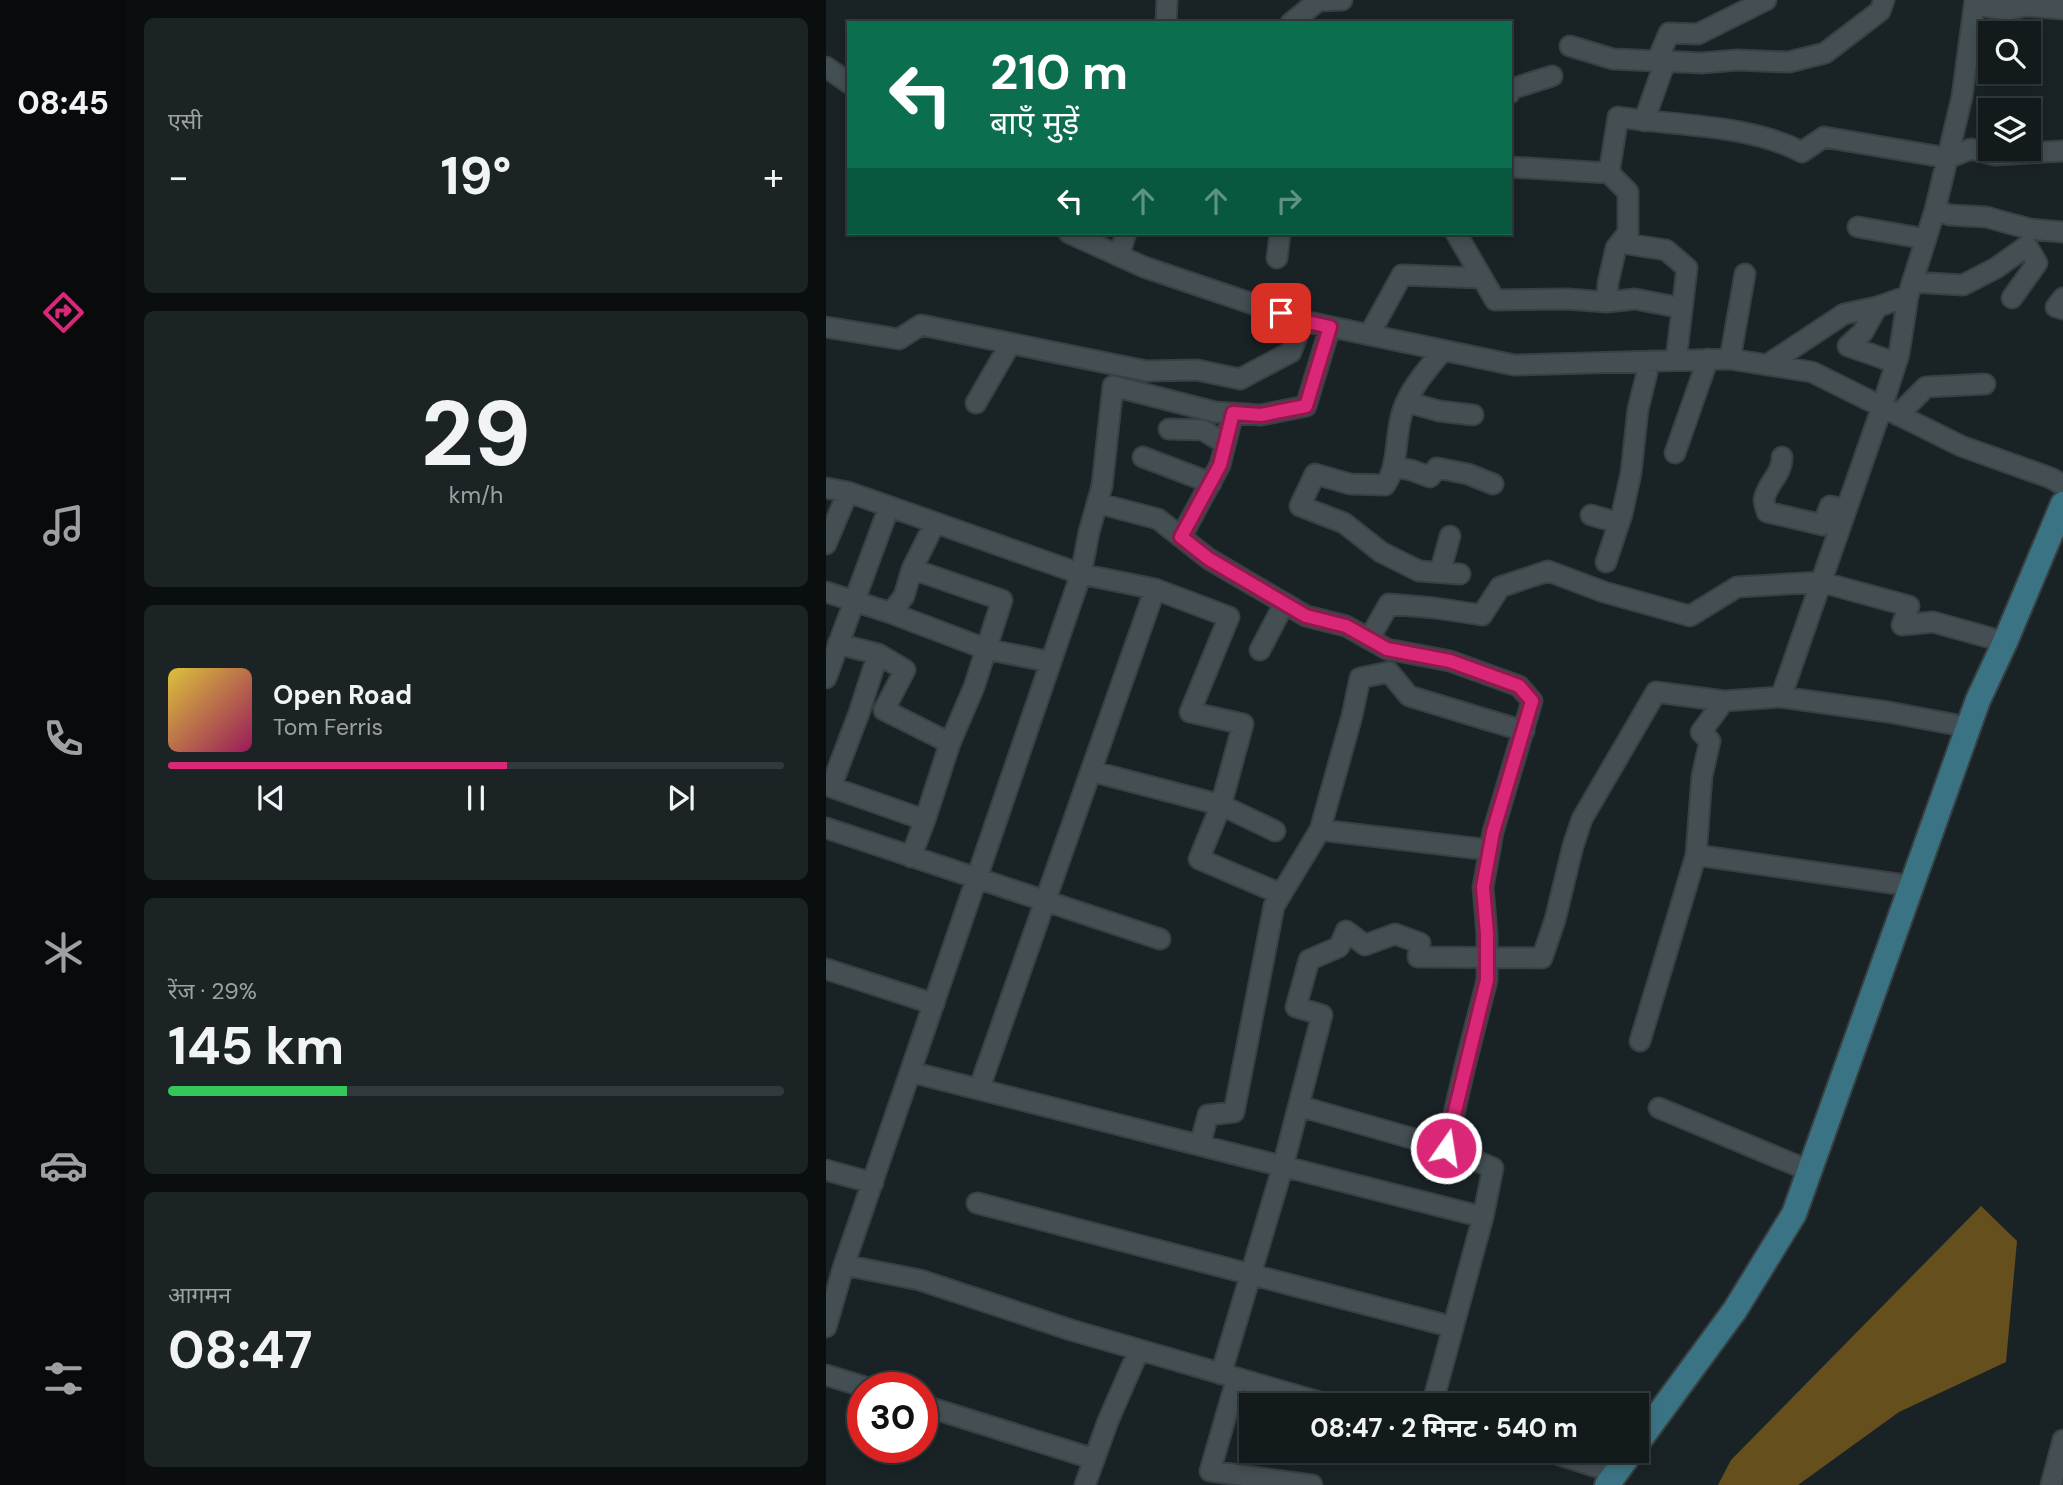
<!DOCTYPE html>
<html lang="hi">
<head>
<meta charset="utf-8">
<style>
	body { margin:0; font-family:"DM Sans","Noto Sans Devanagari",sans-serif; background:#1c2325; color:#f1f3f6; height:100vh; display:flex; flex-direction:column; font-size:26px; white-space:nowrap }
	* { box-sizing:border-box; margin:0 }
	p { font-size:23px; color:#9da1a3 }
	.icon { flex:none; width:38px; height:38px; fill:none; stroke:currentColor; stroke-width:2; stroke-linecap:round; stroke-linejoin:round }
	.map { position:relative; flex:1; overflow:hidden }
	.drawer { display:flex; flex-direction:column; gap:18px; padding:18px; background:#0a0e0f; width:700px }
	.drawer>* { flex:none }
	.guide { position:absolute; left:21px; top:21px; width:665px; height:214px; border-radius:0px; box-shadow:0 4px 10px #0003,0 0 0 2px #32383b; background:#0b6e4f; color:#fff; overflow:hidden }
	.fabs { position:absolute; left:1152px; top:21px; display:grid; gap:14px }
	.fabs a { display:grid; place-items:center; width:63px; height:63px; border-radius:0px; background:#131a1c; box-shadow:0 4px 10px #0003,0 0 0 2px #32383b; font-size:35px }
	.speed { position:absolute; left:21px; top:1372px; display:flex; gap:14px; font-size:35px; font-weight:700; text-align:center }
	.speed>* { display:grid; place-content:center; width:91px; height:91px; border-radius:50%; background:#131a1c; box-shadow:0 4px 10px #0003,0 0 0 2px #32383b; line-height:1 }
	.speed .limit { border:10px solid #d22; background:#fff; color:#111 }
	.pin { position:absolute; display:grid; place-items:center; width:60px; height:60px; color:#fff; margin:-30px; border-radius:14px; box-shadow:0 4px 10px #0006 }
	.me { position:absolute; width:77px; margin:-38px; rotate:13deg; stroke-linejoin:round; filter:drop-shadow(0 0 5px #0008) }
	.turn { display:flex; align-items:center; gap:24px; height:147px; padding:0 28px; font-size:32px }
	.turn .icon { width:91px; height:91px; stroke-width:2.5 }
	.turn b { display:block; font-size:49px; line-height:60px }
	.lanes { display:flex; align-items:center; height:66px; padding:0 28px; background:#0003; justify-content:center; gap:35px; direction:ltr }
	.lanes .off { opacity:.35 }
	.big { font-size:52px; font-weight:700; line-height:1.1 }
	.drawer .widget { flex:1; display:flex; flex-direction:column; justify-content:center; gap:10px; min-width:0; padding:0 24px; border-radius:10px; background:#1c2325 }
	.drawer .dial { align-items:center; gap:0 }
	.dial b { font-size:91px; line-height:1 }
	.song { display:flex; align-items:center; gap:21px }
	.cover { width:84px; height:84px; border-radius:10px; background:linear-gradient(135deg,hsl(50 70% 55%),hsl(330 70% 35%)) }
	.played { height:7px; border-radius:4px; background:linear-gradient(90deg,#db2777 55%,#32383b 55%) }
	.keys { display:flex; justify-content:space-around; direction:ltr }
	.heat { display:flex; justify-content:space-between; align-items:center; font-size:38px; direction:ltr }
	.charge { height:10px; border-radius:5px; background:linear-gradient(90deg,#34c759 29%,#32383b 0) }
	.trip { position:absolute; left:413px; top:1393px; width:410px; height:70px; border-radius:0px; background:#131a1c; box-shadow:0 4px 10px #0003,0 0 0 2px #32383b; font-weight:700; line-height:70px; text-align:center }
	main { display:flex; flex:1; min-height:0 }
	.dock { display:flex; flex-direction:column; width:126px; justify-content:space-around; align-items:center; background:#080a0b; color:#9da1a3 }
	.dock .icon { width:49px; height:49px }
	.dock .on { color:#db2777 }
	.dock b { font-size:32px; color:#f1f3f6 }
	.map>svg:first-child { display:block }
	.water { fill:#654f1d }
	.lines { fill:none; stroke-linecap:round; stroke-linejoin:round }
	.minor-casing { stroke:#384042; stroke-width:23 }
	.major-casing { stroke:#384042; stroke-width:28 }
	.minor { stroke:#444f53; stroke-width:19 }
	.major { stroke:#3a7484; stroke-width:24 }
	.route-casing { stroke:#8e194d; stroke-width:18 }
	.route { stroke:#db2777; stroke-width:12 }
</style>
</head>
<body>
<main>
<nav class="dock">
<b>08:45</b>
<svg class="icon on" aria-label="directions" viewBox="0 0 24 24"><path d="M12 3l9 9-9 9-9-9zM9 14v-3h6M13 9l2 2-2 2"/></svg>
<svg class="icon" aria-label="music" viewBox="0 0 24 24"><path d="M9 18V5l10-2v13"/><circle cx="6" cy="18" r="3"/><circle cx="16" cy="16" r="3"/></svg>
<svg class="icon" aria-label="phone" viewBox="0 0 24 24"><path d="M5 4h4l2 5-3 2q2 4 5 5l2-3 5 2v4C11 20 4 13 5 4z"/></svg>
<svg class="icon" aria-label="climate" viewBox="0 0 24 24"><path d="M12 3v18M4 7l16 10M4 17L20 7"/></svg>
<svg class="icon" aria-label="car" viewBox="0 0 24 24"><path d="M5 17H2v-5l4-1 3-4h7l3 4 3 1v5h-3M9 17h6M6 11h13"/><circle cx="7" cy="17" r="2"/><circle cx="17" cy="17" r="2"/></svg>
<svg class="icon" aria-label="filters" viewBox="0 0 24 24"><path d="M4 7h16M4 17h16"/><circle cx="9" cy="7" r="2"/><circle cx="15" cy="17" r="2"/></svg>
</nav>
<section class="drawer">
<div class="widget"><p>एसी</p>
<div class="heat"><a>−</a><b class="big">19°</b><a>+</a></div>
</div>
<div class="widget dial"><b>29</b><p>km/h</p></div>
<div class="widget">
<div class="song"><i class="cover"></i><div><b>Open Road</b><p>Tom Ferris</p></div></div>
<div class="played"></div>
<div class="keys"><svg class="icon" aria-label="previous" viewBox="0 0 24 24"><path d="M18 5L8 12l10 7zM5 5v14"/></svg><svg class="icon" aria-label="pause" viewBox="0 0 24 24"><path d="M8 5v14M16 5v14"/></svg><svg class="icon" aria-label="next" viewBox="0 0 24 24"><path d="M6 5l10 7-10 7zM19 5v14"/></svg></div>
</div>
<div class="widget"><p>रेंज · 29%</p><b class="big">145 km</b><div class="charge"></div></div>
<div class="widget"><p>आगमन</p><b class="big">08:47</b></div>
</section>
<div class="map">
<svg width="1237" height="1485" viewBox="0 0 1237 1485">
	<rect width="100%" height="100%" fill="#192326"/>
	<!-- water -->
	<path class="water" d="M1155,1206l36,35 -11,121 -107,50 -101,73h-80l13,-25z"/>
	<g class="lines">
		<!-- minor casing -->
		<g class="minor-casing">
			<path id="minor" d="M1149,5l33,5 17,-4 38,3
				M340,23l1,-23
				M465,23l27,-22 24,-1
				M744,46l43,13 89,4 35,-3 52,2 36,-9 55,-42 4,-11
				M831,61l12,-28 29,1 68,-34
				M0,67l23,16
				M684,93l1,-4 41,-13
				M818,121l21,-59
				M684,167l99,6 19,19v52l38,6 21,18 -11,92
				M783,173l9,-56c59,9 130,7 184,35l22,-15 124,21 23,-9 24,6 68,-4
				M1109,210l27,-113 13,-97
				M1032,227l68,12
				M243,233l75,34 159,54 211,44 216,-6 82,13 149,74 90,32 12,7
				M630,233l39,67 72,-1 40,3
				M802,233l-12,15 -8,35 -1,19 28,-3 47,9
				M293,256l7,-23
				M451,258l3,-25
				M1086,282l51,3 33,-17 31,-22 10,17 -25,35
				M1237,298l-7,9 7,2
				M0,327l73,12 22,-14 225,46 51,-1 43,9 51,-27 12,-31
				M543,335l33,-60 80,3
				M617,350c-15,19 -32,37 -40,60 -9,25 -3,53 -18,75l-35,-1 -35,-10 -15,32 44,17 37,29 38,19 41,3
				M904,359l15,-85
				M1070,363l-48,-17 15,-14 14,-25 31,-11
				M941,365l77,-51 33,-7
				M581,402l32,9 34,4
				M150,403l34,-59
				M1072,415l28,-28 59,-3
				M343,429l34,1 21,13
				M849,453l33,-94
				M317,457l68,26
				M956,457c1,17 -16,27 -18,43 0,4 2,8 3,12l56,13 7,-19 16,3
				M567,467l18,3 19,7 7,-9 31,6 25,10
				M0,488l22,4 233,82 74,15 74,28 -39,95 53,12 -22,81 -22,54 82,35
				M271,503l61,16 51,40 97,57 40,10 41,23 63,12 69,25 13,15 -39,131 -10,55 4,47v46l-22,86 -19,82 47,20 -10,49
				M765,515l28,8
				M355,537l39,-72 13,-52
				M0,544l22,-52
				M780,562l16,-48 9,-41 7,-64 12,-48
				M86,569l-8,27 -13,17 95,36 65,13
				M614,572l10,-36
				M0,592l65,21
				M543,639l20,-35 46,4 47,7 18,-28 48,-16 56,21 86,24 47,-29 84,-5 88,24 -7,19 31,-3 72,20
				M12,644l40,10 27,16 -21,40 66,33 24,-56 28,-87 -90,-31 23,-46
				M434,650l24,-46
				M52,654l-19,59 -28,74 94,33 -14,37
				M0,678l63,-171
				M955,697l101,-290 17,-53 9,-58 27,-86 15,5 36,2 44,12 33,3
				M265,771l130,34 54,26
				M99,820l25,-77
				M0,828l334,111
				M494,830l170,20
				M870,855l216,31
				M0,969l108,35
				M814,1041l56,-186 6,-79 8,-35 -9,-9 23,-31
				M85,1072l572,145 -51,188
				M153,1089l176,-500
				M473,1106l147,42
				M833,1108l151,63
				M374,1145l8,-30 26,-3 40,-206 46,-76 32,-114 8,-38 29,-6 20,24 115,35
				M0,1170l47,13
				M151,1203l476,124
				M18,1265l237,-691 8,-42 13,-46 11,-100 102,26 46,3 45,-9 24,-79
				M0,1327l18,-62 76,15 151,50 259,75
				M395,1374l62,-208 39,-151 -26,-8 13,-47 30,-13 7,-16 19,14 30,-11 25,9 -2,14 124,1 13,-38 18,-74 9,-27 74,-127 68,9 57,-4 107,15 80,15
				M0,1375l42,13
				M411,1378l-27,93 102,14
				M96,1405l172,54
				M721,1451l69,22
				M259,1485l23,-64 31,-71
				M1225,1485l12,-45"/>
		</g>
		<!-- major casing -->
		<g class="major-casing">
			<path id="major" d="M810,1445l99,-135 59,-96 184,-514 27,-58 58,-138
				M781,1485l25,-34"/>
		</g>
		<!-- minor -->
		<use href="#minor" class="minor"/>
		<!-- major -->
		<use href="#major" class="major"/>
	</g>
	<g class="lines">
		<!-- route casing -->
		<g class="route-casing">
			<path id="route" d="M455,313l22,8 27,6 -24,79 -45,9 -28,-2 -13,52 -39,72 28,22 97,57 40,10 41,23 63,12 69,25 13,15 -39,131 -10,55 4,47v46l-41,168"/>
		</g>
		<!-- route -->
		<use href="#route" class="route"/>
	</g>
</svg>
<div class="fabs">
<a><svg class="icon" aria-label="search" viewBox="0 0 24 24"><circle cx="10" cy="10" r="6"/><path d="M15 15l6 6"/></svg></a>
<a><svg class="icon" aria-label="layers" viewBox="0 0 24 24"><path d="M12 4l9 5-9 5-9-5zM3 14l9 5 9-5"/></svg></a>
</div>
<div class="speed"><div class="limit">30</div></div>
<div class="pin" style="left:455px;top:313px;background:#d93025"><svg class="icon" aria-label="arrive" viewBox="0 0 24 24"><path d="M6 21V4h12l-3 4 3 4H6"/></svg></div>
<svg class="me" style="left:620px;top:1148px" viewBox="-20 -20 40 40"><circle r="17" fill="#db2777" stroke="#fff" stroke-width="3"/><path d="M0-11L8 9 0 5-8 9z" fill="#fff"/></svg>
<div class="trip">08:47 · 2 मिनट · 540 m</div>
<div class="guide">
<div class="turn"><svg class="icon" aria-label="left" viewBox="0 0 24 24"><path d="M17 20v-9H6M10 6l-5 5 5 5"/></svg><div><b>210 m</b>बाएँ मुड़ें</div></div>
<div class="lanes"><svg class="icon" aria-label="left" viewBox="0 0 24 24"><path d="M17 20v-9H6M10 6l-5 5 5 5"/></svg><svg class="icon off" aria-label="ahead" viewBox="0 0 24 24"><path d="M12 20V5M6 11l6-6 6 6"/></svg><svg class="icon off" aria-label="ahead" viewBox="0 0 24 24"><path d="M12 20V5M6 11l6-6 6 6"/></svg><svg class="icon off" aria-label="right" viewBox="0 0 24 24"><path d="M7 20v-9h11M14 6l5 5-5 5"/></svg></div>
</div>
</div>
</main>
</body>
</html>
